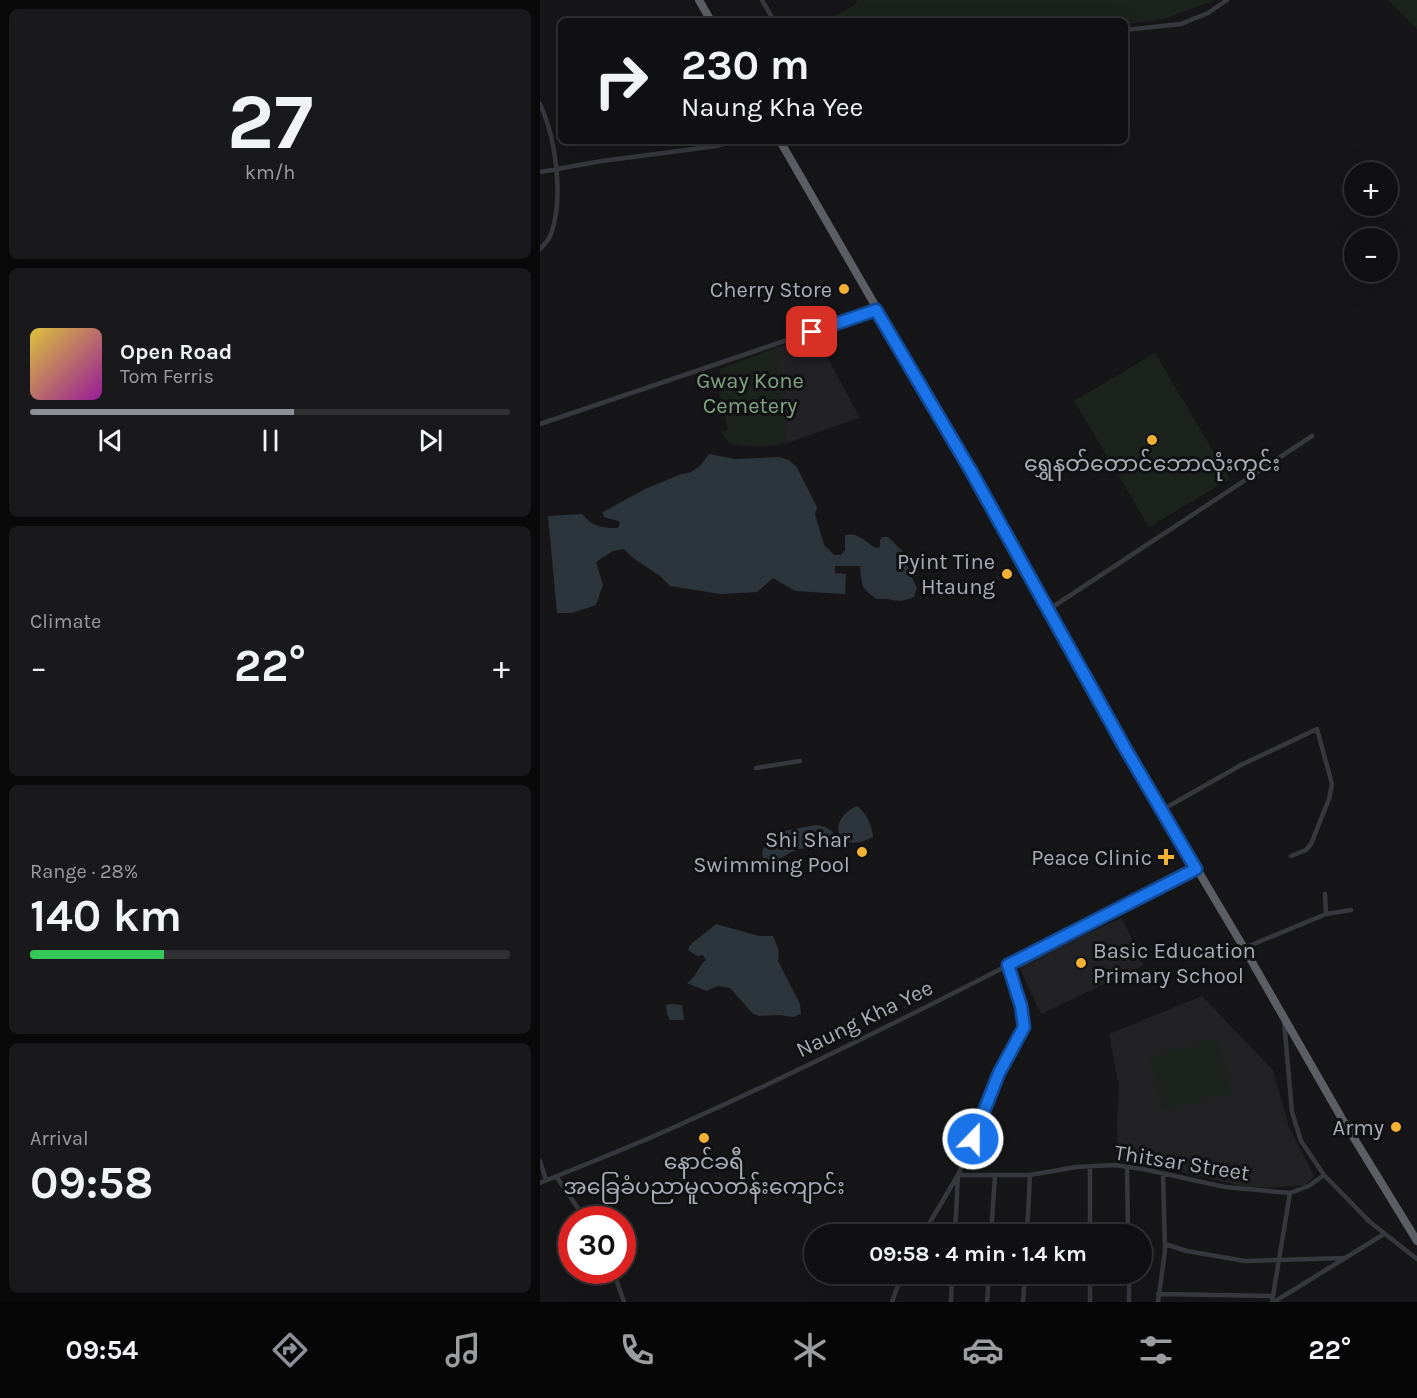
<!DOCTYPE html>
<html lang="en">
<head>
<meta charset="utf-8">
<style>
	body { margin:0; font-family:Karla,"Noto Sans Myanmar",sans-serif; background:#19191b; color:#f1f3f6; height:100vh; display:flex; flex-direction:column; font-size:22px; white-space:nowrap }
	* { box-sizing:border-box; margin:0 }
	p { font-size:20px; color:#9c9d9f }
	.icon { flex:none; width:33px; height:33px; fill:none; stroke:currentColor; stroke-width:2; stroke-linecap:round; stroke-linejoin:round }
	.map { position:relative; flex:1; overflow:hidden }
	.drawer { display:flex; flex-direction:column; gap:9px; padding:9px; background:#09090a; width:540px }
	.drawer>* { flex:none }
	.top-card { position:absolute; left:18px; top:18px; width:570px; height:126px; border-radius:9px; box-shadow:0 6px 24px #0002,0 0 0 2px #303032; background:#101012; color:#f1f3f6; overflow:hidden }
	.fabs { position:absolute; left:804px; top:162px; display:grid; gap:12px }
	.fabs a { display:grid; place-items:center; width:54px; height:54px; border-radius:50%; background:#101012; box-shadow:0 6px 24px #0002,0 0 0 2px #303032; font-size:30px }
	.speed { position:absolute; left:18px; top:1206px; display:flex; gap:12px; font-size:30px; font-weight:700; text-align:center }
	.speed>* { display:grid; place-content:center; width:78px; height:78px; border-radius:50%; background:#101012; box-shadow:0 6px 24px #0002,0 0 0 2px #303032; line-height:1 }
	.speed .limit { border:9px solid #d22; background:#fff; color:#111 }
	.pin { position:absolute; display:grid; place-items:center; width:51px; height:51px; color:#fff; margin:-26px; border-radius:12px; box-shadow:0 3px 9px #0006 }
	.me { position:absolute; width:66px; margin:-33px; rotate:22deg; stroke-linejoin:round; filter:drop-shadow(0 0 4px #0008) }
	.turn { display:flex; align-items:center; gap:21px; height:126px; padding:0 24px; font-size:27px }
	.turn .icon { width:78px; height:78px; stroke-width:2.5 }
	.turn b { display:block; font-size:42px; line-height:51px }
	.big { font-size:45px; font-weight:700; line-height:1.1 }
	.drawer .card { flex:1; display:flex; flex-direction:column; justify-content:center; gap:9px; min-width:0; padding:0 21px; border-radius:9px; background:#19191b }
	.drawer .dial { align-items:center; gap:0 }
	.dial b { font-size:78px; line-height:1 }
	.song { display:flex; align-items:center; gap:18px }
	.cover { width:72px; height:72px; border-radius:9px; background:linear-gradient(135deg,hsl(50 70% 55%),hsl(300 70% 35%)) }
	.played { height:6px; border-radius:3px; background:linear-gradient(90deg,#8c9099 55%,#303032 55%) }
	.keys { display:flex; justify-content:space-around; direction:ltr }
	.heat { display:flex; justify-content:space-between; align-items:center; font-size:33px; direction:ltr }
	.charge { height:9px; border-radius:4px; background:linear-gradient(90deg,#34c759 28%,#303032 0) }
	.trip { position:absolute; left:264px; top:1224px; width:348px; height:60px; border-radius:30px; background:#101012; box-shadow:0 6px 24px #0002,0 0 0 2px #303032; font-weight:700; line-height:60px; text-align:center }
	.tabs { display:flex; height:96px; justify-content:space-around; align-items:center; background:#060607; color:#9c9d9f }
	.tabs .icon { width:42px; height:42px }
	.tabs .active { color:#8c9099 }
	.tabs b { font-size:27px; color:#f1f3f6 }
	main { display:flex; flex:1; min-height:0 }
	.map>svg:first-child { display:block }
	.built { fill:#222225 }
	.green { fill:#1c231d }
	.water { fill:#2c353c }
	.lines { fill:none; stroke-linecap:round; stroke-linejoin:round }
	.minor { stroke:#37383d; stroke-width:4.5 }
	.trunk { stroke:#5b5e65; stroke-width:8 }
	.route-casing { stroke:#114b97; stroke-width:15 }
	.route { stroke:#1a73e8; stroke-width:10 }
	.poi-dot { fill:#f2b134; stroke:#111113; stroke-width:2 }
	.labels { text-anchor:middle; stroke-width:6; stroke-linejoin:round; paint-order:stroke }
	.poi-label { font-size:22px; fill:#a8adb8; stroke:#111113; text-anchor:end }
	.park-label { font-size:22px; fill:#7fa381; stroke:#111113 }
	.street-label { font-size:22px; fill:#a8adb8; stroke:#111113 }
</style>
</head>
<body>
<main>
<section class="drawer">
<div class="card dial"><b>27</b><p>km/h</p></div>
<div class="card">
<div class="song"><i class="cover"></i><div><b>Open Road</b><p>Tom Ferris</p></div></div>
<div class="played"></div>
<div class="keys"><svg class="icon" aria-label="previous" viewBox="0 0 24 24"><path d="M18 5L8 12l10 7zM5 5v14"/></svg><svg class="icon" aria-label="pause" viewBox="0 0 24 24"><path d="M8 5v14M16 5v14"/></svg><svg class="icon" aria-label="next" viewBox="0 0 24 24"><path d="M6 5l10 7-10 7zM19 5v14"/></svg></div>
</div>
<div class="card"><p>Climate</p>
<div class="heat"><a>−</a><b class="big">22°</b><a>+</a></div>
</div>
<div class="card"><p>Range · 28%</p><b class="big">140 km</b><div class="charge"></div></div>
<div class="card"><p>Arrival</p><b class="big">09:58</b></div>
</section>
<div class="map">
<svg width="877" height="1302" viewBox="0 0 877 1302">
	<rect width="100%" height="100%" fill="#161618"/>
	<!-- built -->
	<path class="built" d="M276,336l44,82 -73,25 -12,-95z
		M582,918l22,47 -103,49 -23,-50z
		M662,996l71,74 16,57 25,49 -8,9 -41,3 -23,-2 -124,-28 -1,-35 2,-36 -10,-53z"/>
	<!-- green -->
	<path class="green" d="M317,0h358l-54,20 -36,4v-3h-300l31,-17z
		M848,0h29v29z
		M235,348l12,95c-19,5 -37,4 -57,1l-9,-11 7,-4 -11,-46 4,-2 -1,-12z
		M615,353l75,126 -81,48 -75,-126z
		M677,1038l15,55 -68,18 -15,-55z"/>
	<!-- water -->
	<path class="water" d="M169,454l26,5 44,-2 9,3 8,6 18,35 3,7 -2,6 9,31 10,10h7l4,-5v-15c14,-3 19,6 31,13l4,-1v-7l2,-3h6l16,16 6,21 7,14 -3,9c-17,8 -22,0 -37,2 -17,-11 -15,-14 -17,-33h-25v7l11,1 -1,20 -50,-3 -22,-13 -16,14 -37,2 -50,-8 -10,-10 -27,-18 -9,-9 -11,2 -17,11 7,23 -7,20 -24,8h-15l-9,-97 34,-2c11,13 20,14 36,14l2,-5 -2,-2 -14,-4 -1,-5 42,-23 34,-14 12,-3 9,-6z
		M317,806c9,7 15,18 16,31 -38,20 -47,-18 -16,-31z
		M276,825l9,2 8,5v13c-11,8 -22,1 -34,4 -11,3 -21,12 -31,18 -1,-3 -4,-6 -5,-10 -4,-11 11,-19 20,-21l1,-5z
		M176,924l43,12h14l6,15 -1,10 22,43 1,10 -8,3 -13,-2 -21,1 -6,-2 -23,-26 -12,-2 -12,5 -19,-8c11,-8 11,-17 19,-23l-3,-5 -6,1 -9,-6 2,-5z
		M130,1004l12,1 2,15h-14l-3,-6 -1,-9z"/>
	<g class="lines">
		<!-- minor -->
		<path class="minor" d="M222,0l12,21
			M585,30l56,-6 27,-11 19,-13
			M0,104c16,34 24,94 11,130 -2,6 -7,11 -11,15
			M0,172l62,-11 115,-15 15,-5
			M0,424l336,-114
			M508,610l264,-174
			M216,768l44,-7
			M622,810l79,-45 76,-36 15,55 -3,15 -18,45 -5,6 -15,6
			M785,894l1,20
			M704,948l82,-34 25,-4
			M744,1021l8,91 9,29 23,34 46,47 47,37
			M0,1161l6,19
			M587,1167l1,67
			M16,1176l30,44
			M0,1183c46,-19 93,-37 139,-58 175,-78 346,-169 517,-256
			M383,1234l35,-59 41,-102 25,-46 -3,-21 -13,-41
			M415,1234l3,-59h72l46,-8 38,-2 29,4 82,18 65,6 19,-7 15,-11
			M451,1234l4,-58
			M487,1234l3,-59
			M550,1234v-68
			M625,1244l22,7 58,10 99,-3
			M73,1270l11,32
			M589,1274v28
			M618,1294l114,2
			M352,1302l10,-28
			M411,1302l1,-28
			M447,1302l2,-28
			M483,1302l2,-28
			M550,1302v-28
			M618,1302l7,-51 -2,-77
			M732,1302l18,-109
			M734,1302l110,-68"/>
		<!-- trunk -->
		<path class="trunk" d="M159,0l12,21
			M240,141l191,330 154,277 119,200 97,169 76,124"/>
	</g>
	<g class="lines">
		<!-- route casing -->
		<g class="route-casing">
			<path id="route" d="M272,332l64,-22 95,161 154,277 71,121 -188,96 13,41 3,21 -25,46 -26,66"/>
		</g>
		<!-- route -->
		<use href="#route" class="route"/>
	</g>
	<!-- markers -->
	<g class="poi-dot">
		<circle cx="304" cy="289" r="6"/>
		<circle cx="612" cy="440" r="6"/>
		<circle cx="467" cy="574" r="6"/>
		<circle cx="322" cy="852" r="6"/>
		<path d="M623 848h6v6h6v6h-6v6h-6v-6h-6v-6h6z"/>
		<circle cx="541" cy="963" r="6"/>
		<circle cx="856" cy="1127" r="6"/>
		<circle cx="164" cy="1138" r="6"/>
	</g>
	<g class="labels">
		<!-- poi labels -->
		<g class="poi-label">
			<text x="292" y="297">Cherry Store</text>
			<text x="612" y="471" text-anchor="middle">ရွှေနတ်တောင်ဘောလုံးကွင်း</text>
			<text x="455" y="569">Pyint Tine<tspan x="455" dy="25">Htaung</tspan></text>
			<text x="310" y="847">Shi Shar<tspan x="310" dy="25">Swimming Pool</tspan></text>
			<text x="612" y="865">Peace Clinic</text>
			<text x="553" y="958" text-anchor="start">Basic Education<tspan x="553" dy="25">Primary School</tspan></text>
			<text x="844" y="1135">Army</text>
			<text x="164" y="1169" text-anchor="middle">နောင်ခရီ<tspan x="164" dy="25">အခြေခံပညာမူလတန်းကျောင်း</tspan></text>
		</g>
		<!-- park labels -->
		<g class="park-label">
			<text x="210" y="388">Gway Kone<tspan x="210" dy="25">Cemetery</tspan></text>
		</g>
		<!-- street labels -->
		<g class="street-label">
			<text transform="translate(324 1018) rotate(-26)" y="8">Naung Kha Yee</text>
			<text transform="translate(642 1162) rotate(9)" y="8">Thitsar Street</text>
		</g>
	</g>
</svg>
<div class="fabs">
<a>+</a>
<a>−</a>
</div>
<div class="speed"><div class="limit">30</div></div>
<div class="pin" style="left:272px;top:332px;background:#d93025"><svg class="icon" aria-label="arrive" viewBox="0 0 24 24"><path d="M6 21V4h12l-3 4 3 4H6"/></svg></div>
<svg class="me" style="left:433px;top:1139px" viewBox="-20 -20 40 40"><circle r="17" fill="#1a73e8" stroke="#fff" stroke-width="3"/><path d="M0-11L8 9 0 5-8 9z" fill="#fff"/></svg>
<div class="trip">09:58 · 4 min · 1.4 km</div>
<div class="top-card">
<div class="turn"><svg class="icon" aria-label="right" viewBox="0 0 24 24"><path d="M7 20v-9h11M14 6l5 5-5 5"/></svg><div><b>230 m</b>Naung Kha Yee</div></div>
</div>
</div>
</main>
<nav class="tabs">
<b>09:54</b>
<svg class="icon active" aria-label="directions" viewBox="0 0 24 24"><path d="M12 3l9 9-9 9-9-9zM9 14v-3h6M13 9l2 2-2 2"/></svg>
<svg class="icon" aria-label="music" viewBox="0 0 24 24"><path d="M9 18V5l10-2v13"/><circle cx="6" cy="18" r="3"/><circle cx="16" cy="16" r="3"/></svg>
<svg class="icon" aria-label="phone" viewBox="0 0 24 24"><path d="M5 4h4l2 5-3 2q2 4 5 5l2-3 5 2v4C11 20 4 13 5 4z"/></svg>
<svg class="icon" aria-label="climate" viewBox="0 0 24 24"><path d="M12 3v18M4 7l16 10M4 17L20 7"/></svg>
<svg class="icon" aria-label="car" viewBox="0 0 24 24"><path d="M5 17H2v-5l4-1 3-4h7l3 4 3 1v5h-3M9 17h6M6 11h13"/><circle cx="7" cy="17" r="2"/><circle cx="17" cy="17" r="2"/></svg>
<svg class="icon" aria-label="filters" viewBox="0 0 24 24"><path d="M4 7h16M4 17h16"/><circle cx="9" cy="7" r="2"/><circle cx="15" cy="17" r="2"/></svg>
<b>22°</b>
</nav>
</body>
</html>
